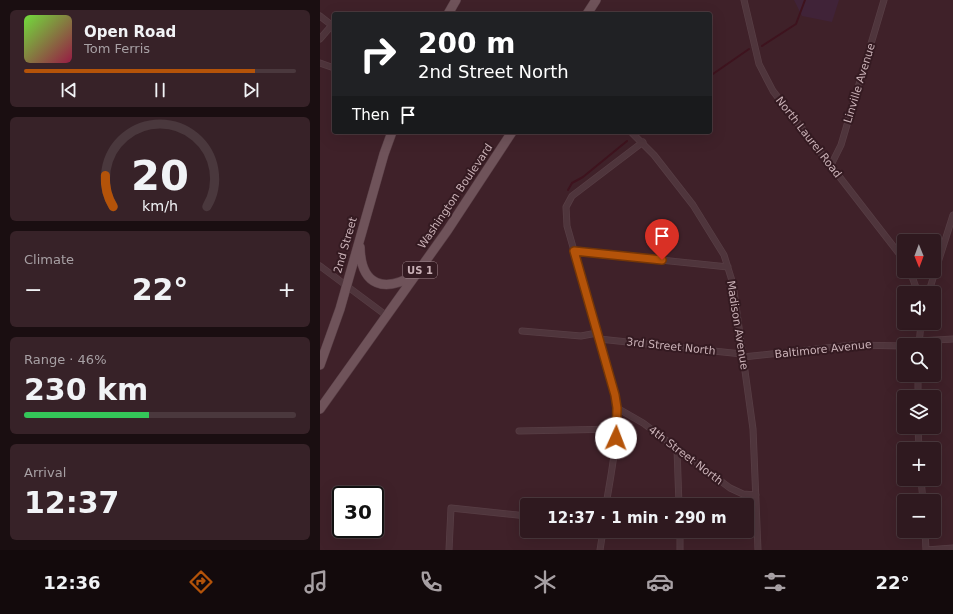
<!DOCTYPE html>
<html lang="en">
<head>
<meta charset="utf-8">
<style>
	body { margin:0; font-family:"DejaVu Sans",sans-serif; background:#372228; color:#f1f3f6; height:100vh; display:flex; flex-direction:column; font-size:15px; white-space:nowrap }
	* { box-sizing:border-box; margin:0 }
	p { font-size:13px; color:#a7a0a4 }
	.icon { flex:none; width:22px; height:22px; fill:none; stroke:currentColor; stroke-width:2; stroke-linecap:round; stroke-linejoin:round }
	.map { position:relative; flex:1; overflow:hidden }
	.details { display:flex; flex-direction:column; gap:10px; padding:10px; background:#1a0e11; width:320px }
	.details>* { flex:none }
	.banner { position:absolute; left:12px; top:12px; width:380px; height:122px; border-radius:4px; box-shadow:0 4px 16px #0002,0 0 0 1px #4a383d; background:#202124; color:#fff; overflow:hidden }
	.needle { width:26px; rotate:179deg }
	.fabs { position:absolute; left:577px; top:234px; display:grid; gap:8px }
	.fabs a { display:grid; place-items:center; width:44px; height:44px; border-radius:4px; background:#2f191f; box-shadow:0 4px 16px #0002,0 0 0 1px #4a383d; font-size:20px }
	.speed { position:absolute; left:12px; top:486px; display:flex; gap:8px; font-size:20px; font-weight:700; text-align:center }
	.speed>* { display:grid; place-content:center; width:52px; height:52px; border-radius:50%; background:#2f191f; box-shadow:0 4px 16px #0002,0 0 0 1px #4a383d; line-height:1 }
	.speed .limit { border:2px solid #111; border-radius:6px; background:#fff; color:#111 }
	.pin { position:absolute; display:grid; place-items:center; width:34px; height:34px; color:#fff; margin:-41px -17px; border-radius:50% 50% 50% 0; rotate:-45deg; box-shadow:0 0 4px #0007 }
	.pin .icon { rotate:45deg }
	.me { position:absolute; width:44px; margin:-22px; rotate:2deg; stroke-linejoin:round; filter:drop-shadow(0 0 3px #0008) }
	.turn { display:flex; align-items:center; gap:14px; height:84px; padding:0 20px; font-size:18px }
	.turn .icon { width:52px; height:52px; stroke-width:2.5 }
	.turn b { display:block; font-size:28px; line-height:34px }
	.then { display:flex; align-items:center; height:38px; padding:0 20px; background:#0003; gap:8px; font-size:15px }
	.big { font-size:30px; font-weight:600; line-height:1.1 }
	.details .card { flex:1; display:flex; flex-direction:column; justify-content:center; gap:6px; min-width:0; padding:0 14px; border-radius:6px; background:#372228 }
	.details .dial { align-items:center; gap:0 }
	.dial svg { height:104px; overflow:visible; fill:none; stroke:#4a383d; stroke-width:7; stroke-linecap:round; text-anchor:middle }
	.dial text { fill:#f1f3f6; stroke:none }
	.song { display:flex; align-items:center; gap:12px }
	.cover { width:48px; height:48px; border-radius:6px; background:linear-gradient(135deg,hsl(100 70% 55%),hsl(340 70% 35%)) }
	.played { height:4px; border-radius:2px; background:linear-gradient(90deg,#b45309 85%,#4a383d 85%) }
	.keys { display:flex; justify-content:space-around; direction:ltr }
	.heat { display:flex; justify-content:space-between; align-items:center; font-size:22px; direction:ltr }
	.charge { height:6px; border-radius:3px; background:linear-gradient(90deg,#34c759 46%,#4a383d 0) }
	.trip { position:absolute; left:200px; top:498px; width:234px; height:40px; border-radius:4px; background:#2f191f; box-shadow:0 4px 16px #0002,0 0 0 1px #4a383d; font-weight:600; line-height:40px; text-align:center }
	.dock { display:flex; height:64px; justify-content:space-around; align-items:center; background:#130a0c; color:#a7a0a4 }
	.dock .icon { width:28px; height:28px }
	.dock .active { color:#b45309 }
	.dock b { font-size:18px; color:#f1f3f6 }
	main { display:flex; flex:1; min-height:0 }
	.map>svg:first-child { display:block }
	.green { fill:#402338 }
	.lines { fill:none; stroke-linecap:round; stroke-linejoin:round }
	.stream { stroke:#3e131e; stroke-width:2 }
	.street-casing { stroke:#583e45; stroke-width:7 }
	.primary-casing { stroke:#583e45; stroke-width:10 }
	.street { stroke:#4f353c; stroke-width:5.5 }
	.primary { stroke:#6f535a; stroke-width:9 }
	.route-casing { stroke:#753606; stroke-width:10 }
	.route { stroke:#b45309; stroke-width:7 }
	.labels { text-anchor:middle; stroke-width:4; stroke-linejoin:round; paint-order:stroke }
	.shield { fill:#341a21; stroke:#9d848a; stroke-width:1 }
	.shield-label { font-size:10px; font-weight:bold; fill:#cab1b7 }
	.street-label { font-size:11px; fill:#cab1b7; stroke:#341a21 }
</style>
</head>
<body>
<main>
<section class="details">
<div class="card">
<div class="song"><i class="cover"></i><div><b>Open Road</b><p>Tom Ferris</p></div></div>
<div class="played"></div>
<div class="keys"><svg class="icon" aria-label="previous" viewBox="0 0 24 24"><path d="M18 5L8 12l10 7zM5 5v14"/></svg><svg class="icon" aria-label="pause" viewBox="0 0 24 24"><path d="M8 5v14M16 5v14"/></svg><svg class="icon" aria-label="next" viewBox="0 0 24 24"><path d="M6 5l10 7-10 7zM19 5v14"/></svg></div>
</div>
<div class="card dial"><svg viewBox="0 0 100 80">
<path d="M14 69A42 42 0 1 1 86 69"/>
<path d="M14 69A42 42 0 0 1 8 45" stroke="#b45309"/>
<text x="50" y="56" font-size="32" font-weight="700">20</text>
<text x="50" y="72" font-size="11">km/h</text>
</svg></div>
<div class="card"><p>Climate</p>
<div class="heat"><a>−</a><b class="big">22°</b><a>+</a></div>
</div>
<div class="card"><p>Range · 46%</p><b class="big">230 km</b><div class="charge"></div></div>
<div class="card"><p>Arrival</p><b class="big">12:37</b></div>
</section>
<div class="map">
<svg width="633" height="550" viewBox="0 0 633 550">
	<rect width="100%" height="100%" fill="#3f2129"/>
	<!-- green -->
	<path class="green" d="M474,0h45l-7,22 -30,-6z"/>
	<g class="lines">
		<!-- stream -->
		<path class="stream" d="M442,46l34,-22 9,-24
			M390,76l39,-27
			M248,190l4,-7 11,-6 44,-36"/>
		<!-- street casing -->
		<g class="street-casing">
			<path id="street" d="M424,0l15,64 14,27 131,169
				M0,16l14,11
				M0,39l12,-14
				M0,63l14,5
				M311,132l23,23 39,50 31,50 9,29 20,145 5,121
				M511,165l10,-20 43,-145
				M254,251l154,16
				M0,266l67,50
				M590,271l8,22
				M598,292l12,-4 23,-73
				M202,331l59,5 16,-3
				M279,339l143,15
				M599,341l34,-2
				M599,345l2,-22
				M423,357l110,-12 51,1
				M598,397v-22
				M297,408l26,15 87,65 13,6 13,1
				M598,427l1,22
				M199,431l98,-2
				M357,449l2,56
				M601,479l2,22
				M286,505c6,-37 14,-73 9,-110l-48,-169 -1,-19 6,-11 71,-54
				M360,531v19
				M605,531l1,19
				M129,550l2,-42 76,8
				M280,550l3,-19
				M606,550l27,-2"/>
		</g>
		<!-- primary casing -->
		<g class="primary-casing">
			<path id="primary" d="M128,14l8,-14
				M267,14l9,-14
				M40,247c1,40 25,46 56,27
				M0,365l20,-56 44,-155 8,-22
				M0,409l127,-178 65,-99"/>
		</g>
		<!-- street -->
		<use href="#street" class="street"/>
		<!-- primary -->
		<use href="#primary" class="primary"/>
	</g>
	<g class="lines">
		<!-- route casing -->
		<g class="route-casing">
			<path id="route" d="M296,438l1,-30 -2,-13 -41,-144 88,9"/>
		</g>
		<!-- route -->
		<use href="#route" class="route"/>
	</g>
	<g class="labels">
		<!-- shield labels -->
		<rect class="shield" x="83" y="262" width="34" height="16" rx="3"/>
		<g class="shield-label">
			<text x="100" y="274">US 1</text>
		</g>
		<!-- street labels -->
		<g class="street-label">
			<text transform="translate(539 83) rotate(-73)" y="4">Linville Avenue</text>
			<text transform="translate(489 137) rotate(52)" y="4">North Laurel Road</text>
			<text transform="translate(135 196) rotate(-56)" y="4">Washington Boulevard</text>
			<text transform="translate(25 245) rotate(-74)" y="4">2nd Street</text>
			<text transform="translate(418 325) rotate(81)" y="4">Madison Avenue</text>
			<text transform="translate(351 346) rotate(6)" y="4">3rd Street North</text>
			<text transform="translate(503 349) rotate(-6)" y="4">Baltimore Avenue</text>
			<text transform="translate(366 455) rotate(37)" y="4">4th Street North</text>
		</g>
	</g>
</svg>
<div class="fabs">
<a><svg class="needle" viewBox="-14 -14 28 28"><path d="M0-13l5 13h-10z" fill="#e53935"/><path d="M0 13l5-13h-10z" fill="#a7a0a4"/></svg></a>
<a><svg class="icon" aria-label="sound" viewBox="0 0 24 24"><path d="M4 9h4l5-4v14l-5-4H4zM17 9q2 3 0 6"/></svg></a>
<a><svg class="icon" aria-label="search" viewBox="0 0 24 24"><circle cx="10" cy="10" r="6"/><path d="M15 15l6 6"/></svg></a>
<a><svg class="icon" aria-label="layers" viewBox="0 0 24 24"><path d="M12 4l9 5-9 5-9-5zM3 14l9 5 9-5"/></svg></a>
<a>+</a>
<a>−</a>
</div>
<div class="speed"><div class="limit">30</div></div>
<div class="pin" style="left:342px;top:260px;background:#d93025"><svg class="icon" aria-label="arrive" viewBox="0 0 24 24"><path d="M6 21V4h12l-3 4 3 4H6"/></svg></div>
<svg class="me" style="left:296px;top:438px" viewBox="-20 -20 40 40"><circle r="19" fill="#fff"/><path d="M0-13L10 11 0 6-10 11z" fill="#b45309"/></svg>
<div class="trip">12:37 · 1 min · 290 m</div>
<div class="banner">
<div class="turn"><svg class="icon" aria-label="right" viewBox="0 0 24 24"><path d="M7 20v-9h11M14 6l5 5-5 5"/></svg><div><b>200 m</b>2nd Street North</div></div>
<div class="then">Then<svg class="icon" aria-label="arrive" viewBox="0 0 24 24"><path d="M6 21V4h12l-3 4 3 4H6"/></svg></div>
</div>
</div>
</main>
<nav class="dock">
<b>12:36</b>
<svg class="icon active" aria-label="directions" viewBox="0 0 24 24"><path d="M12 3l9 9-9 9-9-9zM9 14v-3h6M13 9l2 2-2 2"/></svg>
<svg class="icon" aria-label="music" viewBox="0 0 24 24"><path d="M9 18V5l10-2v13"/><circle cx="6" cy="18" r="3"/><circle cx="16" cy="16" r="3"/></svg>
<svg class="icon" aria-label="phone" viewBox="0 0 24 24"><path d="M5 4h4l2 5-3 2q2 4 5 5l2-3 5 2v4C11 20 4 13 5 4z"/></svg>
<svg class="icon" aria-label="climate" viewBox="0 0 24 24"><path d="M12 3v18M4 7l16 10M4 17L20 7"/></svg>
<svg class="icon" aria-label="car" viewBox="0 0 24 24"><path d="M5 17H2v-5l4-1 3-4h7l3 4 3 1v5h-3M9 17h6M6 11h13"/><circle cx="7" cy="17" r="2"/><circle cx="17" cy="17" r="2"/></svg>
<svg class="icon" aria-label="filters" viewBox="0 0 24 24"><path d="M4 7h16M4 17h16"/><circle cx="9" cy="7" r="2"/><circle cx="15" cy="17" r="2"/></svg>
<b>22°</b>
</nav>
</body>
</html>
